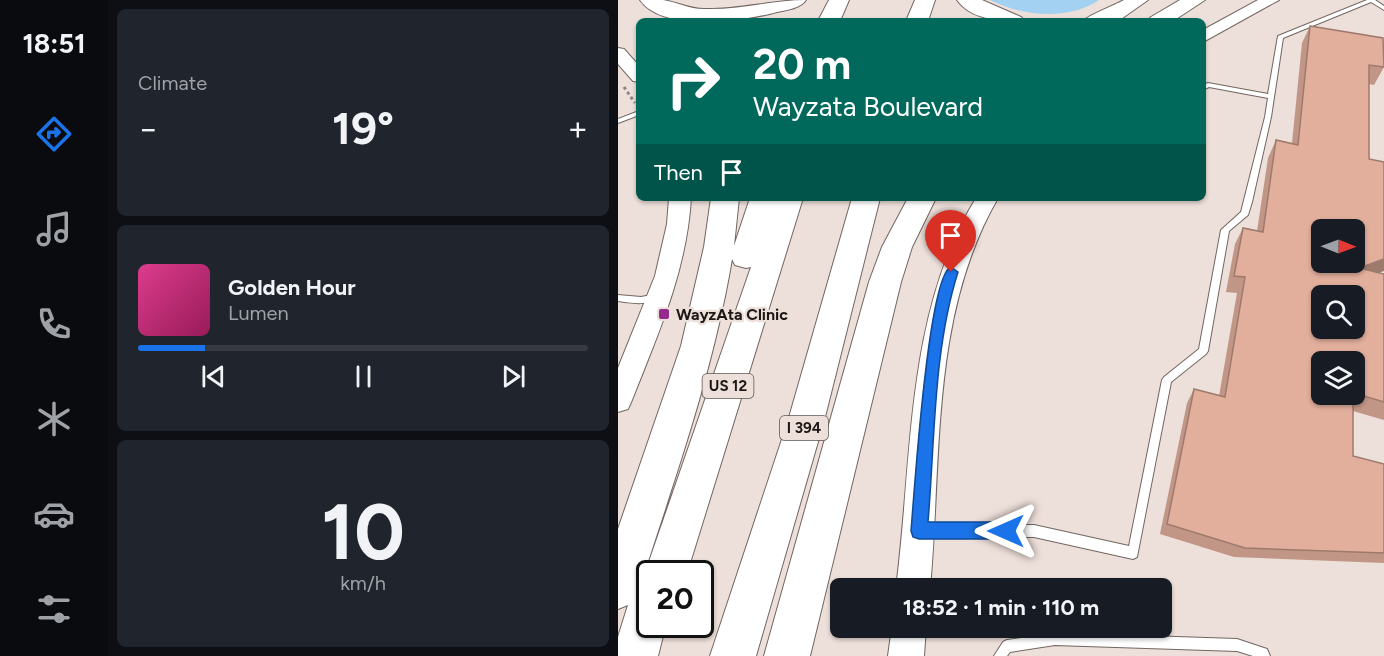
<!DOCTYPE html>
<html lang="en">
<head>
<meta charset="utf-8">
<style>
	body { margin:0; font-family:Figtree,sans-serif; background:#20242c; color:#f1f3f6; height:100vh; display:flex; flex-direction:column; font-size:22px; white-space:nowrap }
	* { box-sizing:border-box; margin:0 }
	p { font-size:20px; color:#9ea1a6 }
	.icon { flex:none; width:33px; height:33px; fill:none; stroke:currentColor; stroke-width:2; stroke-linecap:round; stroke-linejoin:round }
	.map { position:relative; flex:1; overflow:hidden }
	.drawer { display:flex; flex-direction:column; gap:9px; padding:9px; background:#0d0f14; width:510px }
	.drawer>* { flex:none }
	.hud { position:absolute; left:18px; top:18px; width:570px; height:183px; border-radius:9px; box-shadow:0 2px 4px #0004; background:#00695c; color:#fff; overflow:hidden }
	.needle { width:39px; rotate:91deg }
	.controls { position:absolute; left:693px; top:219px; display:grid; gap:12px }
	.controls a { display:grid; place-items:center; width:54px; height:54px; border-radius:9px; background:#171b24; box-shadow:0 2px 4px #0004; font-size:30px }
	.speed { position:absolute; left:18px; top:560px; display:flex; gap:12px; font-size:30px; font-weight:700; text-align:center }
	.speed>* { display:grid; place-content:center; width:78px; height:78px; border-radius:50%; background:#171b24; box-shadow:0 2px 4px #0004; line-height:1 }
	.speed .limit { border:3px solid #111; border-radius:9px; background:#fff; color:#111 }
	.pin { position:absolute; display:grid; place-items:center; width:51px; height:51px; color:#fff; margin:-62px -26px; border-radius:50% 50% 50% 0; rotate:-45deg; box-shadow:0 0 6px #0007 }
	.pin .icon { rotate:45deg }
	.me { position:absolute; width:66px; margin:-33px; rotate:270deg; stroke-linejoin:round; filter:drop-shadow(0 0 4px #0008) }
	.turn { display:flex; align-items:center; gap:21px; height:126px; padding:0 18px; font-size:27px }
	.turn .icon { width:78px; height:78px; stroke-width:2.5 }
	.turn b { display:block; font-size:42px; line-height:51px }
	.then { display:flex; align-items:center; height:57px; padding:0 18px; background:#0003; gap:12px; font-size:22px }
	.big { font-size:45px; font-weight:700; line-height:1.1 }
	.drawer .widget { flex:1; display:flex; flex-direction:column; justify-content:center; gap:9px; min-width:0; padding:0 21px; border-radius:9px; background:#20242c }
	.drawer .dial { align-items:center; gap:0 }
	.dial b { font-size:78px; line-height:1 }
	.song { display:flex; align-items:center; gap:18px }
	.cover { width:72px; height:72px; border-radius:9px; background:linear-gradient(135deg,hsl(330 70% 55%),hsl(330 70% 35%)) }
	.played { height:6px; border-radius:3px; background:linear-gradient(90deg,#1a73e8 15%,#363941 15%) }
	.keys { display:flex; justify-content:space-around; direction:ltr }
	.heat { display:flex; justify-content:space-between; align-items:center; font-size:33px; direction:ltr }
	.trip { position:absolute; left:212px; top:578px; width:342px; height:60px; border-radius:9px; background:#171b24; box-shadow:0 2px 4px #0004; font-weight:700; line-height:60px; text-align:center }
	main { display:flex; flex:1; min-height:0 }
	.tabs { display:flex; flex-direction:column; width:108px; justify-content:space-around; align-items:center; background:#090b0e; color:#9ea1a6 }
	.tabs .icon { width:42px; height:42px }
	.tabs .on { color:#1a73e8 }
	.tabs b { font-size:27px; color:#f1f3f6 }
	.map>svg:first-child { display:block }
	.water { fill:#a3d1f1 }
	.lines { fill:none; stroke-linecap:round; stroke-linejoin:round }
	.lane-casing { stroke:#726661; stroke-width:2 }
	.secondary-casing { stroke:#726661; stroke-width:2 }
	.highway-casing { stroke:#726661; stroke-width:2 }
	.path { stroke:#8e8480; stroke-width:3; stroke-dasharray:3 3; stroke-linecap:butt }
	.lane { fill:#fff; fill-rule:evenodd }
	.secondary { fill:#fff; fill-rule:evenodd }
	.highway { fill:#fff; fill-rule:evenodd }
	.wall { fill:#c29686; fill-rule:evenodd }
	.shaded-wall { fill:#9e7a6d }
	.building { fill:#e2af9c; stroke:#9e7a6d; stroke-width:1.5; fill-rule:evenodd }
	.route { fill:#1a73e8; stroke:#114b97; stroke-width:1.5 }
	.poi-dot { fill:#952a8c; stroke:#eddfd9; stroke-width:2 }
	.labels { text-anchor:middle; stroke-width:4.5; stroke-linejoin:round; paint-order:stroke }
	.shield { fill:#eddfd9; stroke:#5b5450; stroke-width:1.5 }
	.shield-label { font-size:15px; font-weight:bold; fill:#1d1816 }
	.poi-label { font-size:16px; font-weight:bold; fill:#1d1816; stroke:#eddfd9; text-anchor:start }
</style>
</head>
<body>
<main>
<nav class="tabs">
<b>18:51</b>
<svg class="icon on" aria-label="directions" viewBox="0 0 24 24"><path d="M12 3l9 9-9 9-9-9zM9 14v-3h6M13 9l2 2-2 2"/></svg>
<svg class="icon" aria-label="music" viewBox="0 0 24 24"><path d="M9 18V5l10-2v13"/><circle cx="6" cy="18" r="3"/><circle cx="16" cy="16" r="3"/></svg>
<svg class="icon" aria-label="phone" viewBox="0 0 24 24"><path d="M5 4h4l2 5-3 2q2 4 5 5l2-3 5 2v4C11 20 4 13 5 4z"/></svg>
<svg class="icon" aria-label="climate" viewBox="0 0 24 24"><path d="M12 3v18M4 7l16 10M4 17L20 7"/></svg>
<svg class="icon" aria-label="car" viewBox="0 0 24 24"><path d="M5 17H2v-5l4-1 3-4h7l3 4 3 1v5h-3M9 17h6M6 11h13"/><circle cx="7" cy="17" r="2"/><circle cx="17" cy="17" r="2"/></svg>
<svg class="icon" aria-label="filters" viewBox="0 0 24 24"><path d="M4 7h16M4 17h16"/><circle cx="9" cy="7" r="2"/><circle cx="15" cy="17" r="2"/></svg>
</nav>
<section class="drawer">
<div class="widget"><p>Climate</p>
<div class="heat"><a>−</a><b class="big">19°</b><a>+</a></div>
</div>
<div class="widget">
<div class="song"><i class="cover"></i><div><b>Golden Hour</b><p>Lumen</p></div></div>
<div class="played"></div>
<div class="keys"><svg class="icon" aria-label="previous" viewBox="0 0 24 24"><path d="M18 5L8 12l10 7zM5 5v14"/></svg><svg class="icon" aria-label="pause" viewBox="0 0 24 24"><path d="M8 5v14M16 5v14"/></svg><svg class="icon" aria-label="next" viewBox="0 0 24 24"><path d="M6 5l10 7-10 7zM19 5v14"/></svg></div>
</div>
<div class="widget dial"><b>10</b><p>km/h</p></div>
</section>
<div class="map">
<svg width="766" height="656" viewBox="0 0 766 656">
	<rect width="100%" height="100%" fill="#eddfd9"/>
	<!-- water -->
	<path class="water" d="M372,0h109c-31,21 -77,16 -109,0z"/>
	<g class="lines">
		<!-- lane casing -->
		<g class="lane-casing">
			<path id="lane" d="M749,0h8l9,6v4l-13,-8 -88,36 -12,79 -19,85 -4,13 -19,16 -21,120 -2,3 -35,28 -34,175 -4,2 -99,-22h-112l-4,-2 -2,-4 2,-4 4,-2h112l95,21 33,-166 2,-3 35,-28 22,-119 20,-18 24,-95 3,-19 -59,-11 -6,3v-5l5,-2 60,11 10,-58z
				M21,111v4l-21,8v-4z
				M39,294l4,3c-10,9 -30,6 -43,4v-6l23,2z
				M437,633l182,6 30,10 3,7h-17l-16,-5 -182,-6 -45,7 -3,4h-13l9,-14 4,-2z"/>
		</g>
		<!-- secondary casing -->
		<g class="secondary-casing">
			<path id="secondary" d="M640,0h21l-76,42v-12z
				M0,48l6,1 15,17v16l-6,-1 -15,-17z
				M51,198h22c-4,72 -33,136 -59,202l-4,9 -10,3v-44l37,-92 12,-52z
				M358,198h22c-68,117 -56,260 -68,390h-34c17,-130 9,-274 80,-390z
				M274,627h34l-2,29h-36z"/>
		</g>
		<!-- highway casing -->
		<g class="highway-casing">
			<path id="highway" d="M22,0c7,0 16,0 23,0 14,2 26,9 41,9 35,1 68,-9 102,-9 -5,8 -19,10 -29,12 -33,9 -114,21 -137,-12z
				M211,0h20l-9,21h-22z
				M297,0h20l-7,21h-22z
				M339,0h25l39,17 4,4c-23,0 -53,0 -68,-21z
				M506,0h24l-27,19 -38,2c4,-5 32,-16 41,-21z
				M562,0h25l-32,21h-26l4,-4z
				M93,198h28l-5,48 16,-48h53l-116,375h-37v51h16l-8,32h-40v-19l10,-32 -10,4v-80l63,-183 23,-99zM114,259l3,6 11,3 5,-1 -106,306 4,10 -9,3c35,-108 73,-214 92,-327z
				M234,198h28l-56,223 -68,235h-46l78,-235z
				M290,198h28l-24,49 -11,35 -91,374h-46l105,-374 13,-35z"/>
		</g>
		<!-- path -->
		<path class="path" d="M6,87l11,16"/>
		<!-- lane -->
		<use href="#lane" class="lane"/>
		<!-- secondary -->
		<use href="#secondary" class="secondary"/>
		<!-- highway -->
		<use href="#highway" class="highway"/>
	</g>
	<!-- wall -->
	<path class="wall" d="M692,26l74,41 -10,18 -5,-1v75l10,114 5,1v146l-31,-9v45l31,8v99l-150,-6 -74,-23 27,-131 7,-14 25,7 18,-103 -11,-1 9,-48 8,-16 14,3 11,-73 8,-18 16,3 10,-100zM736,362v32h-32z"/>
	<!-- shaded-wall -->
	<path class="shaded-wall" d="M766,259v12l-37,13 12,-16z"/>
	<!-- building -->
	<path class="building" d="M692,26l73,12 1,29 -15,-2v94l15,3v97l-25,9 25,6v128l-30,-9v-31h-32v32h31v62l31,8v89l-139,-5 -78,-24 27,-135 31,8 20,-120 -11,-1 9,-48 20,4 13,-92 22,5zM704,230h32v32h-32zM704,296h32v32h-32z"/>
	<!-- route -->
	<path class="route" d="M333,267l7,5c-25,79 -23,168 -30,250h78l6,3 3,6 -3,6 -6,2h-87l-6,-2 -2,-6c3,-34 17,-257 40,-264z"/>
	<!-- markers -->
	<rect class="poi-dot" x="40" y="308" width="12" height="12" rx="3"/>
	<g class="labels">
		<!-- shield labels -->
		<g class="shield">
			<rect x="84.5" y="374" width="51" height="24" rx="4.5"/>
			<rect x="162" y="416" width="48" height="24" rx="4.5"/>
		</g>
		<g class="shield-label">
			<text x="110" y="391">US 12</text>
			<text x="186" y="433">I 394</text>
		</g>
		<!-- poi labels -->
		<g class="poi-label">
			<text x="58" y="320">WayzAta Clinic</text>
		</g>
	</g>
</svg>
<div class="controls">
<a><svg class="needle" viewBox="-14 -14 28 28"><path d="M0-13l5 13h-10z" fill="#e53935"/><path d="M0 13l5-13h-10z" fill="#9ea1a6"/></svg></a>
<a><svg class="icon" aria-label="search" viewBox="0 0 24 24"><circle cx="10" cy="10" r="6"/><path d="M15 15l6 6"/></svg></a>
<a><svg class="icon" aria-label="layers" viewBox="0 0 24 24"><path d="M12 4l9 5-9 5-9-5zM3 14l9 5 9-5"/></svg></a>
</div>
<div class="speed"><div class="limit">20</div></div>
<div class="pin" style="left:333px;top:272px;background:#d93025"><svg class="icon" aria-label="arrive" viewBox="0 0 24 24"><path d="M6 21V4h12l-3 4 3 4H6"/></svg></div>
<svg class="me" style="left:388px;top:531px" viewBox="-20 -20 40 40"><path d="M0-17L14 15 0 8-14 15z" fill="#1a73e8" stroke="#fff" stroke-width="4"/></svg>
<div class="trip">18:52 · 1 min · 110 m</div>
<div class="hud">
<div class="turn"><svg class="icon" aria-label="right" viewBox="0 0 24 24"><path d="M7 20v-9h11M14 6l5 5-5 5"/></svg><div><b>20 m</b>Wayzata Boulevard</div></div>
<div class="then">Then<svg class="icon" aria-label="arrive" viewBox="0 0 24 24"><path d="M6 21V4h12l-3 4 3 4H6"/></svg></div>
</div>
</div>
</main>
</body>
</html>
